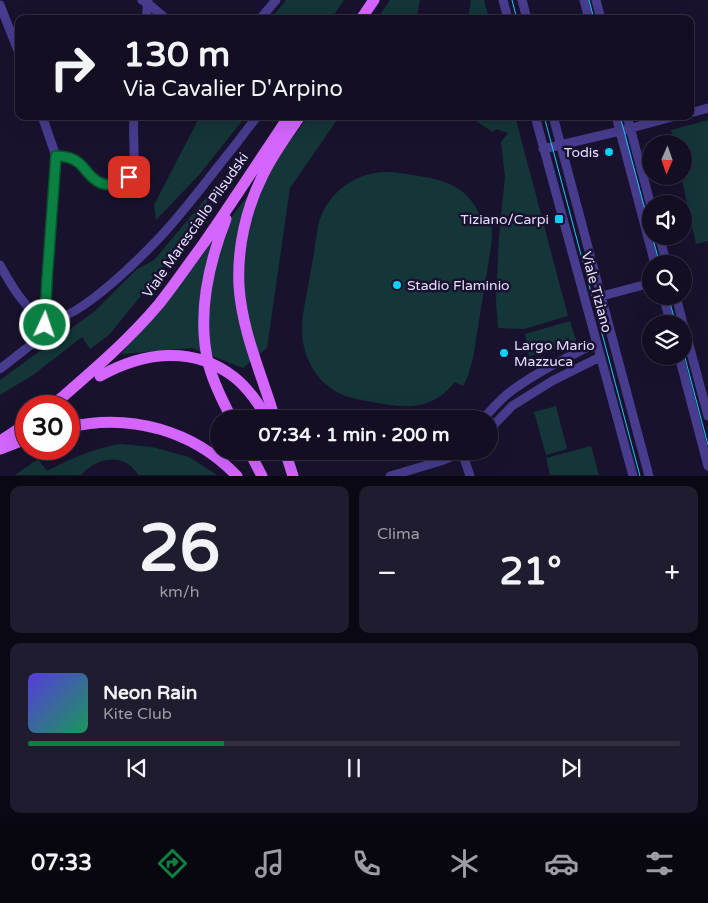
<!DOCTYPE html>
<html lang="it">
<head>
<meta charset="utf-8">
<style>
	body { margin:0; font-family:"Varela Round",sans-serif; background:#201c2f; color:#f1f3f6; height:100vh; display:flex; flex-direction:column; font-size:19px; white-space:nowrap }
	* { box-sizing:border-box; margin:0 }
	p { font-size:16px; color:#9d9ca5 }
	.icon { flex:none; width:28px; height:28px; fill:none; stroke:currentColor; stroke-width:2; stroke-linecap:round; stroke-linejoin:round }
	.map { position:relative; height:476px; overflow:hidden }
	.side { display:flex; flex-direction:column; gap:10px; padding:10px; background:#0a0813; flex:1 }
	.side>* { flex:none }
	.banner { position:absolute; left:15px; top:15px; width:679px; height:105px; border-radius:10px; box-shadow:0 5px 20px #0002,0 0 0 1px #322e40; background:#130e22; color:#f1f3f6; overflow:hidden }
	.needle { width:32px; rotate:182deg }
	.fabs { position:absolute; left:642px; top:135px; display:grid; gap:10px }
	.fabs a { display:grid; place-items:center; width:50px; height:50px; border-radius:50%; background:#130e22; box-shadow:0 5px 20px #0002,0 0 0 1px #322e40; font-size:25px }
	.speed { position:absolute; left:15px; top:395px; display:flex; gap:10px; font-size:25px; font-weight:700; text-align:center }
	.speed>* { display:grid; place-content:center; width:65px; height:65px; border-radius:50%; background:#130e22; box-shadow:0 5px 20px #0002,0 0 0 1px #322e40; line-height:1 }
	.speed .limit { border:8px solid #d22; background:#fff; color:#111 }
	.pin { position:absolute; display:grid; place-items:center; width:42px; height:42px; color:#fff; margin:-21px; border-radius:10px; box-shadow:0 2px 8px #0006 }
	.me { position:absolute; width:55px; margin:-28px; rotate:3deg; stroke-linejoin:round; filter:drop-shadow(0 0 4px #0008) }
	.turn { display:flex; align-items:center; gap:18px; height:105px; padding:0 25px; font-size:22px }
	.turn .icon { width:65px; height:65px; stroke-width:2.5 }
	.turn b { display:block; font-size:35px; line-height:42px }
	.big { font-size:38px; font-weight:800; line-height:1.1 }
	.side .tile { flex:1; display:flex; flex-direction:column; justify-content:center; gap:8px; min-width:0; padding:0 18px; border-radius:10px; background:#201c2f }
	.side .dial { align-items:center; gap:0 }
	.dial b { font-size:65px; line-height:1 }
	.song { display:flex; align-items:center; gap:15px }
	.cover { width:60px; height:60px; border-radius:8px; background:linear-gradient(135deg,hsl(250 70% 55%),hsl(150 70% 35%)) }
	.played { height:5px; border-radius:2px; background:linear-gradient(90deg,#0b8043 30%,#322e40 30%) }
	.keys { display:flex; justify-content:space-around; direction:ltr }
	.heat { display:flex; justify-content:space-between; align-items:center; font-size:28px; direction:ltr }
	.side .tiles { flex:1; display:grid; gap:10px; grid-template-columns:1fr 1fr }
	.tile:last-child { grid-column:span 2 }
	.trip { position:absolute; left:210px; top:410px; width:288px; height:50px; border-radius:25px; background:#130e22; box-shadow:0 5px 20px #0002,0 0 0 1px #322e40; font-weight:800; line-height:50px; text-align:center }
	.dock { display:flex; height:80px; justify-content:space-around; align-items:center; background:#08060e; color:#9d9ca5 }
	.dock .icon { width:35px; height:35px }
	.dock .active { color:#0b8043 }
	.dock b { font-size:22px; color:#f1f3f6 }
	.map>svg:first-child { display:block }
	.green { fill:#143638 }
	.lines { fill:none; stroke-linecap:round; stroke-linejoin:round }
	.minor { stroke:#473c8d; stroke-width:9 }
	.major { stroke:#d465ff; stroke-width:11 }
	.tram { stroke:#0ad0ff; stroke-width:1 }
	.major-bridge { stroke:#d465ff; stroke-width:11 }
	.route-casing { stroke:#07532c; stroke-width:12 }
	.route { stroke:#0b8043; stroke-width:9 }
	.poi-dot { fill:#0ad0ff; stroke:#19122e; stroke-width:2 }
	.labels { text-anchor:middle; stroke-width:5; stroke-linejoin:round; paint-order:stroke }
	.poi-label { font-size:14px; fill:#e5deff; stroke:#19122e; text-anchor:end }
	.street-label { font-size:14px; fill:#e5deff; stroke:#19122e }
</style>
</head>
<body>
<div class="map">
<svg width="708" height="476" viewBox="0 0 708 476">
	<rect width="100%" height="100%" fill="#19122e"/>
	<!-- green -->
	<path class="green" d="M286,0h58l-13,19h-60z
		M390,0h30l-4,19h-39z
		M471,0h13l5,19h-21z
		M200,116h46l-47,59 -43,45 -2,-15z
		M309,116h32l-4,4 -47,68 -23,160 -24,20 -51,-20 -71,6 79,-96z
		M468,116h47l53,200 -44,13 -26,-1 -2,-26 3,-65 6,-61 -4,-34 7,-9 -12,-4 -3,3z
		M708,120v121l-12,3 -15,-68h3v-32h-10l-3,-14z
		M384,172h8c38,6 77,6 90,50l9,-1 1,13 -1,13 -18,111 -5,18 -5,10 -8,-4c-21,25 -41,27 -72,22 -14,-3 -31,-4 -44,-11 -24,-12 -38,-39 -37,-66 0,-13 4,-27 6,-41 4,-20 7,-40 10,-60 8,-32 34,-52 66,-54z
		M223,178l-70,103 -44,54 -19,14 -8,-12 -49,38 -33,20v-15l95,-69 41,-41 18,-10z
		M570,321l7,22 -48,13 -4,-22z
		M556,406l11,43 -21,6 -12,-43z
		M120,444l32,3 37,10 28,18h-79c-13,-23 -41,-18 -57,0h-66l23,-16 9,12c23,-12 47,-23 73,-27z
		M591,446l8,29h-49l-4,-17z"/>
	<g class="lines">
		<!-- minor -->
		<path class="minor" d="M142,0l9,6 15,13
			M503,0l5,19
			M522,0l5,19
			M584,0l5,19
			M596,0l5,19
			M0,5l19,48
			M146,19l2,-19
			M260,19l16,-19
			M690,113l18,-5
			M535,116l98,360
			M553,116l96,360
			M616,116l39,148
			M627,116l24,90
			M543,149l77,-18 56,-15
			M56,156c7,0 14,1 20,5 15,8 20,33 45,21 6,-3 11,-8 13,-14 1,-6 0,-11 0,-16 0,-12 -1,-24 0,-36
			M659,236l8,28
			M0,265c9,16 26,48 46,54 28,8 106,-72 124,-93 22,-25 42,-52 62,-77 9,-11 17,-23 26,-33
			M602,296l49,-13
			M663,296l8,28
			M676,296l7,28
			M684,326l24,90
			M679,356l29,110
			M0,369l37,-29 6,-7 2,-8 2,-45 9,-124 -14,-40
			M483,419c10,-11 19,-22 31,-30 25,-18 54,-32 82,-46
			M489,430l23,-24 40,-25 48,-24
			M462,452l8,24
			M390,476l51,-15 21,-9 4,-1"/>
		<!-- major -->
		<path class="major" d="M361,19l13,-19
			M226,219c-18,46 -30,97 -17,147 5,18 14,36 23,53
			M52,406c37,-32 75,-64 107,-102 16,-20 30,-41 45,-61 29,-42 57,-85 85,-127
			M275,419c-13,-44 -33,-87 -36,-133 -2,-38 7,-78 24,-111 10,-21 24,-39 37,-59
			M69,427c61,-14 124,3 168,49
			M0,441l26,-17
			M0,449l26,-10
			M249,451l13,25
			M285,451l8,25"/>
		<!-- tram -->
		<path class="tram" d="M512,0l5,19
			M589,0l5,19
			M544,116l96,360
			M620,116l31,116
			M652,236l8,28
			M668,296l8,28
			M684,354l24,91"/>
		<!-- major-bridge -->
		<path class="major-bridge" d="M100,376c43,-24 93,-31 134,1 14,11 24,26 34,42"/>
	</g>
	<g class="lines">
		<!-- route casing -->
		<g class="route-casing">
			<path id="route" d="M45,325l2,-45 9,-124c8,0 17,2 23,7 5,4 9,11 14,15 11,10 25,8 36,-1"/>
		</g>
		<!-- route -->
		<use href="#route" class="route"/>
	</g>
	<!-- markers -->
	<g class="poi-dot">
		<circle cx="609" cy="152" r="5"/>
		<rect x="554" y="214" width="10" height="10" rx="2.5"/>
		<circle cx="397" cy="285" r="5"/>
		<circle cx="504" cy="353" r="5"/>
	</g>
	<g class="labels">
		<!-- poi labels -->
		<g class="poi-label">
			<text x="599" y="157">Todis</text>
			<text x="549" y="224">Tiziano/Carpi</text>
			<text x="407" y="290" text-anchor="start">Stadio Flaminio</text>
			<text x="514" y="350" text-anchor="start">Largo Mario<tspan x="514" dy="16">Mazzuca</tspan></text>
		</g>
		<!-- street labels -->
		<g class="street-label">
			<text transform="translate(195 225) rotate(-55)" y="5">Viale Maresciallo Pilsudski</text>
			<text transform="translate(597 292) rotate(75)" y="5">Viale Tiziano</text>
		</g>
	</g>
</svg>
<div class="fabs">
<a><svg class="needle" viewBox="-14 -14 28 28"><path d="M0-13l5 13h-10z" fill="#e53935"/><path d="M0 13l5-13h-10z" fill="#9d9ca5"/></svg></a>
<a><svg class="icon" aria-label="sound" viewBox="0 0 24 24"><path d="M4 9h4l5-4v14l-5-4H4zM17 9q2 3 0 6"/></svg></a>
<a><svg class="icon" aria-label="search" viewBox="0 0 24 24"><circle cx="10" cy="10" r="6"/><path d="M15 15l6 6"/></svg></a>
<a><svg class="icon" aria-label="layers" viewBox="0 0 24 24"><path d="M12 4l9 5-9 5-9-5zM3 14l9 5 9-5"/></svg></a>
</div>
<div class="speed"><div class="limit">30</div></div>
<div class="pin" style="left:129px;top:177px;background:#d93025"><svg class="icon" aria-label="arrive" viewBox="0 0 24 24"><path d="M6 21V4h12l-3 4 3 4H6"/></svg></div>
<svg class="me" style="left:45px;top:325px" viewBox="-20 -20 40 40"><circle r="17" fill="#0b8043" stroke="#fff" stroke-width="3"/><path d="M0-11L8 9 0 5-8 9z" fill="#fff"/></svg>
<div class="trip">07:34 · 1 min · 200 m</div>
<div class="banner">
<div class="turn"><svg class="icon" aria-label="right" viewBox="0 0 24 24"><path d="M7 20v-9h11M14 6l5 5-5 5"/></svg><div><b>130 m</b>Via Cavalier D'Arpino</div></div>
</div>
</div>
<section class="side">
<div class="tiles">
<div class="tile dial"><b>26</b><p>km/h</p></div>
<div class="tile"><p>Clima</p>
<div class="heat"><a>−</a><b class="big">21°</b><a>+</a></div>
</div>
<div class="tile">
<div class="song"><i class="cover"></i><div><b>Neon Rain</b><p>Kite Club</p></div></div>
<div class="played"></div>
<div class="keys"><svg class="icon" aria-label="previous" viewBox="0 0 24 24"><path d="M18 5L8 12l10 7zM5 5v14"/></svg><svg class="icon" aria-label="pause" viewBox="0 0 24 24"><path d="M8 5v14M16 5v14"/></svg><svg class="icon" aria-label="next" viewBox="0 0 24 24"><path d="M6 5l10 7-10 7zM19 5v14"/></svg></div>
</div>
</div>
</section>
<nav class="dock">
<b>07:33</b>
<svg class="icon active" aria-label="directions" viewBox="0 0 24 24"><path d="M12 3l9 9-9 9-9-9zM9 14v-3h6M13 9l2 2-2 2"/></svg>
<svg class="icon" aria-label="music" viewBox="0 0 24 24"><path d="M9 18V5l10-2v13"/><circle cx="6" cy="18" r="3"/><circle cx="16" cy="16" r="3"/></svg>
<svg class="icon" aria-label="phone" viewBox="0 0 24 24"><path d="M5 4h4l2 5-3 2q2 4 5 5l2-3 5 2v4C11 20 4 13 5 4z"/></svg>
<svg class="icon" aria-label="climate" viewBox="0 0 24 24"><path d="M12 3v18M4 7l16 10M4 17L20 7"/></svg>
<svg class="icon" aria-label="car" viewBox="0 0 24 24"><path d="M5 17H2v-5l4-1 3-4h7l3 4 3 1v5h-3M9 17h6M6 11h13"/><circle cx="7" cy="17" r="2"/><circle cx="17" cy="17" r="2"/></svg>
<svg class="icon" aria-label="filters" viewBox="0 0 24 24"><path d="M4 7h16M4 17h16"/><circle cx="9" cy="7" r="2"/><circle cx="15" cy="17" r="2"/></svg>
</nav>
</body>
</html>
